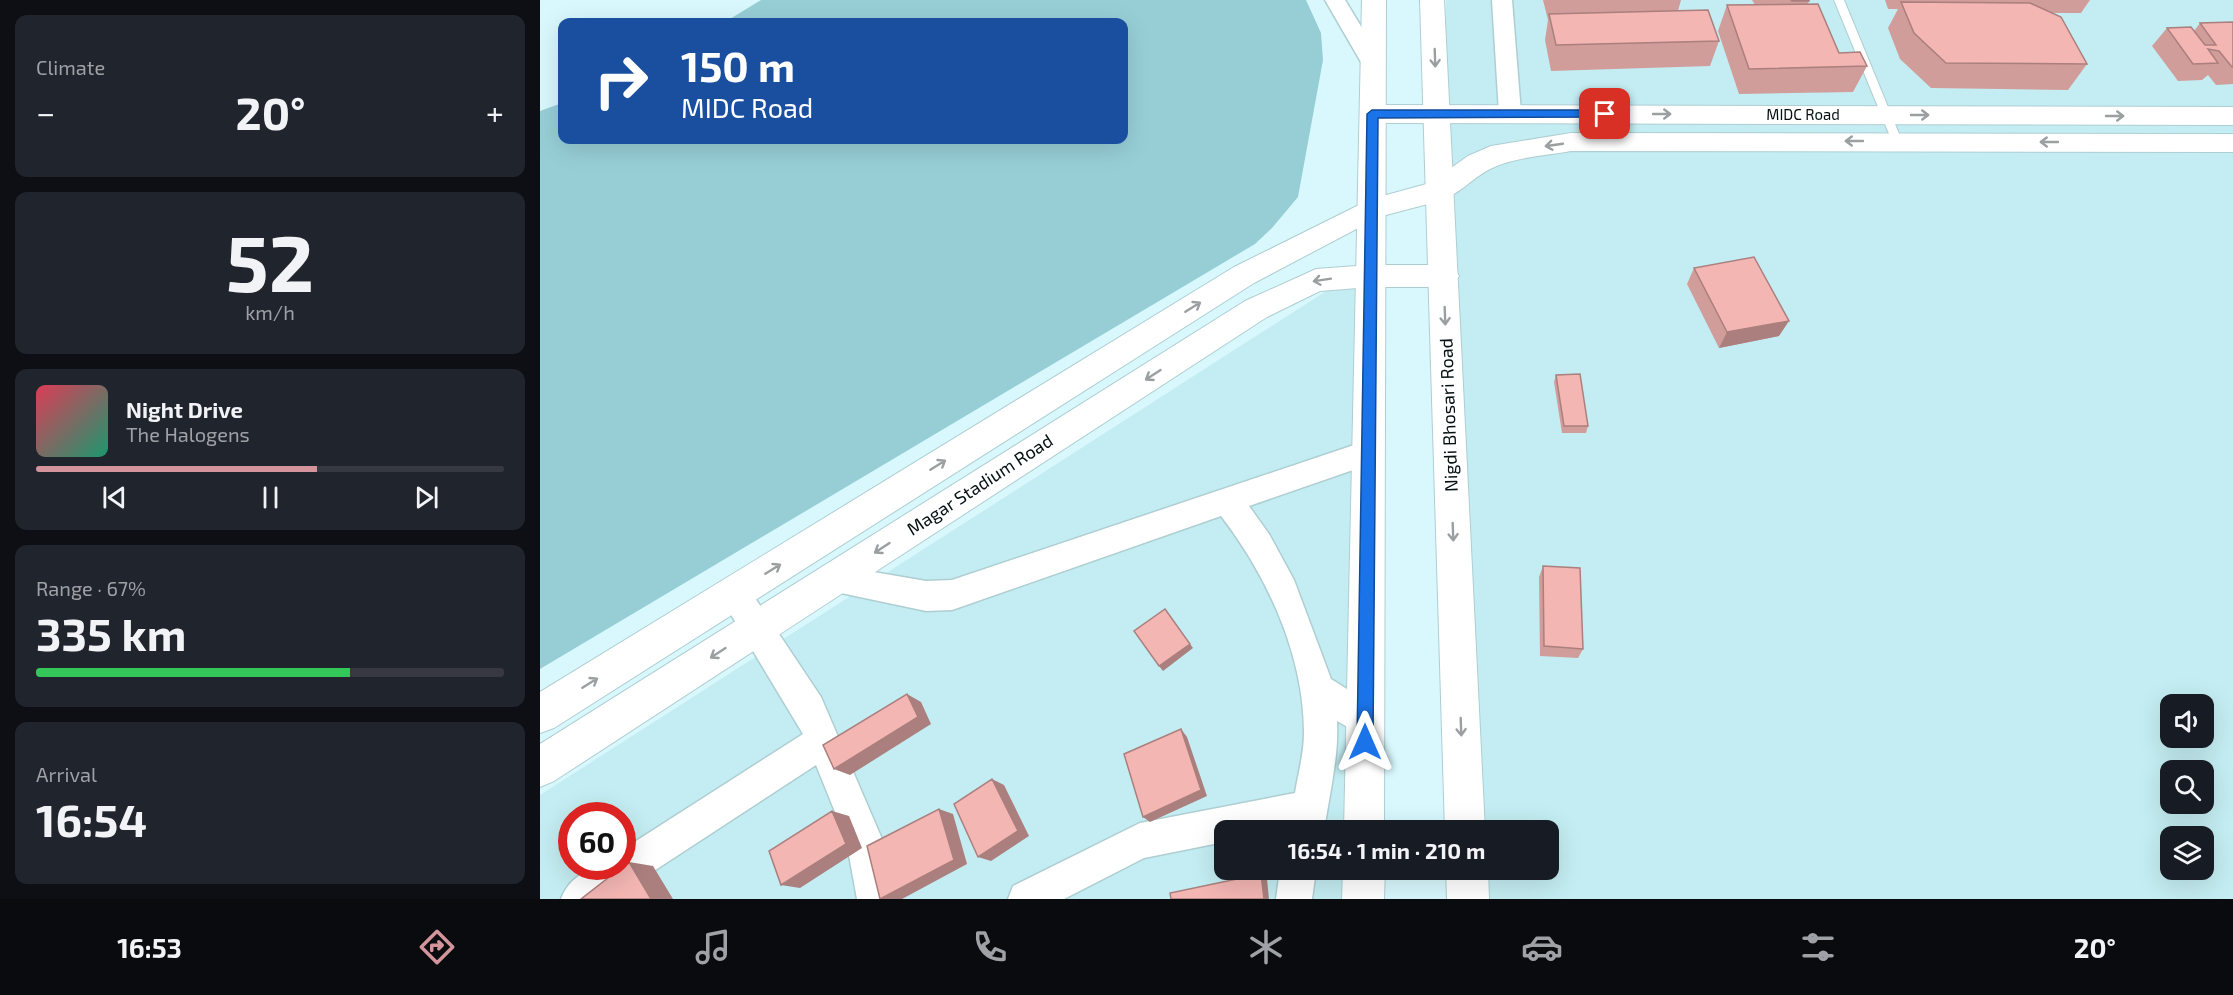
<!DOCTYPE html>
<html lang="en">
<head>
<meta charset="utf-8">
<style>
	body { margin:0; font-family:"Exo 2",sans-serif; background:#20242c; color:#f1f3f6; height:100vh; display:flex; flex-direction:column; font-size:22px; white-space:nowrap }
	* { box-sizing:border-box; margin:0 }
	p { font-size:20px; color:#9ea1a6 }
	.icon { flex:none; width:33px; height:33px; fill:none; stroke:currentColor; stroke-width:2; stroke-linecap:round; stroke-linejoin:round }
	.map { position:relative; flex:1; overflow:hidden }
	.sheet { display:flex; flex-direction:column; gap:15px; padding:15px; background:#0d0f14; width:540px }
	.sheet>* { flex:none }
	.hud { position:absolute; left:18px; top:18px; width:570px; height:126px; border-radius:12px; box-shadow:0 6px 24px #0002; background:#1a4fa0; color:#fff; overflow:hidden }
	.tools { position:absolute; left:1620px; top:694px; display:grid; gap:12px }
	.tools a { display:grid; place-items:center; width:54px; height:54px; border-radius:12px; background:#171b24; box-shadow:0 6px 24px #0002; font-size:30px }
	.speed { position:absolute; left:18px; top:802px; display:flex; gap:12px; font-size:30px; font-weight:700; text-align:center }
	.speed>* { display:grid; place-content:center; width:78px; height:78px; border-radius:50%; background:#171b24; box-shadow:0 6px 24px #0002; line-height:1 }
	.speed .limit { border:9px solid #d22; background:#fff; color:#111 }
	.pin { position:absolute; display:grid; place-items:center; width:51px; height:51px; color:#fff; margin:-26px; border-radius:12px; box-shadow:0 3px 9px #0006 }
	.me { position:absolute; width:66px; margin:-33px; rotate:0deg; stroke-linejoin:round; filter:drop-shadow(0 0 4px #0008) }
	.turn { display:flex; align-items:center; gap:21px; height:126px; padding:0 24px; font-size:27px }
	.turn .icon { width:78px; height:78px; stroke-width:2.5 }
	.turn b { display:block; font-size:42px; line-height:51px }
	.big { font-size:45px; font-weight:700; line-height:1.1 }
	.sheet .tile { flex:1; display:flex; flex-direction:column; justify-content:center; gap:9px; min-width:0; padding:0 21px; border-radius:12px; background:#20242c }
	.sheet .dial { align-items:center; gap:0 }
	.dial b { font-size:78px; line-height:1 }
	.song { display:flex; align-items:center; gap:18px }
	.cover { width:72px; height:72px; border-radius:9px; background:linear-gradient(135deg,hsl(350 70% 55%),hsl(160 70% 35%)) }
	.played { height:6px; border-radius:3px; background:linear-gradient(90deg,#d4949c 60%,#363941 60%) }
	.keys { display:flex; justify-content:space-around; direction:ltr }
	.heat { display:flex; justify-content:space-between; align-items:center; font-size:33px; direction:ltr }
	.charge { height:9px; border-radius:4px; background:linear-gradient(90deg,#34c759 67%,#363941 0) }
	.trip { position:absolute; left:674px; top:820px; width:345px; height:60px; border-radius:12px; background:#171b24; box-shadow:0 6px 24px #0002; font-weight:700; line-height:60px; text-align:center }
	.tabs { display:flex; height:96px; justify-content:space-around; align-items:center; background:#090b0e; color:#9ea1a6 }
	.tabs .icon { width:42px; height:42px }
	.tabs .current { color:#d4949c }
	.tabs b { font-size:27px; color:#f1f3f6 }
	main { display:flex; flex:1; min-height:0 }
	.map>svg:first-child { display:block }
	.built { fill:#c3edf2; fill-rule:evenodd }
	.green { fill:#97ced6 }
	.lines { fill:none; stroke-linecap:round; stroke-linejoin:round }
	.service-casing { stroke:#aeced2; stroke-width:2 }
	.minor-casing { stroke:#aeced2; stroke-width:3 }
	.tertiary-casing { stroke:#aeced2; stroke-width:2 }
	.secondary-casing { stroke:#aeced2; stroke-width:2 }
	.primary-casing { stroke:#aeced2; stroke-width:2 }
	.service { fill:#fff; fill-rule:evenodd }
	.minor { fill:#fff; fill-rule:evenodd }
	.tertiary { fill:#fff; fill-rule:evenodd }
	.secondary { fill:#fff; fill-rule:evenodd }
	.primary { fill:#fff; fill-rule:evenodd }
	.wall { fill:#d19d9a }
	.shaded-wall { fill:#aa7f7d }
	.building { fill:#f3b6b3; stroke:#aa7f7d; stroke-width:1.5 }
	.oneway { stroke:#9b9fa0 }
	.route { fill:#1a73e8; stroke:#114b97; stroke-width:1.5 }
	.labels { text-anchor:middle; stroke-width:4.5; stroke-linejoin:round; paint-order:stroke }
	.far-street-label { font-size:15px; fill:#051011; stroke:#fff }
	.street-label { font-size:18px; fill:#051011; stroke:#fff }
</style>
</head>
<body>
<main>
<section class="sheet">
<div class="tile"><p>Climate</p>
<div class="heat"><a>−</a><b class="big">20°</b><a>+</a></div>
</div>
<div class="tile dial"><b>52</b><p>km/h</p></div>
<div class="tile">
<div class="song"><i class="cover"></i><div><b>Night Drive</b><p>The Halogens</p></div></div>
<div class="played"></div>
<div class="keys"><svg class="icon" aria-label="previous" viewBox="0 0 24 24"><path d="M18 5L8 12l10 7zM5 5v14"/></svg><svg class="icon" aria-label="pause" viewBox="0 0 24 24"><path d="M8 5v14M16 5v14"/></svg><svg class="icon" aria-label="next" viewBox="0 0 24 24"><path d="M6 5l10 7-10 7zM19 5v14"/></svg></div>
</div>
<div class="tile"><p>Range · 67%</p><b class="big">335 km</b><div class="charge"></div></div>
<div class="tile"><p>Arrival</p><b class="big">16:54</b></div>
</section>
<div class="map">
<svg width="1693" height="899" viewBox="0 0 1693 899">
	<rect width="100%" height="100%" fill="#d8f8fd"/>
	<!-- built -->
	<path class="built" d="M906,0h787v899h-761l-2,-29h78v-39h-79l-28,-633zM1630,705h34v33h-34zM1630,771h34v33h-34zM1630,837h34v33h-34z
		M816,272l-12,559h-120v39h119v29h-803v-104zM32,816h50v51h-50z"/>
	<!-- green -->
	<path class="green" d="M221,0h545l15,33 2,27 -25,137 -26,31 -17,16 -715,425v-558l22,-8v37h562v-118h-399z"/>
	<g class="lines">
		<!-- service casing -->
		<g class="service-casing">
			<path id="service" d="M1294,0h10l58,141 -1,3 -4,1 -5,-4z"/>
		</g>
		<!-- minor casing -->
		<g class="minor-casing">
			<path id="minor" d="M785,0h20l39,64 -3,5h-16z
				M952,0h20l9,113 -3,5 -8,3 -8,-3 -3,-5z
				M829,440l10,3 4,9 -4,9 -130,45 20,28 25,46 37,99 46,29 5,12 -5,12 -12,5 -28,-16c2,36 -8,75 -13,110h-100v11l-80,16 -80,41h-56l5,-13 127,-63 155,-30c3,-19 9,-40 9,-60 0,-77 -36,-156 -83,-217l-269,94 -26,1 -104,-22 -4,-10 4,-10 11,-4 93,16 26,-1z
				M194,578l11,5 76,114 61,142 11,60h-36l-11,-60 -30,-74 -205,134h-50c11,-28 34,-32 61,-32v-17l181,-116 -85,-141 5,-10z
				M740,870h36l-4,29h-36z"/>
		</g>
		<!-- tertiary casing -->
		<g class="tertiary-casing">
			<path id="tertiary" d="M831,199l10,3 4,7 -4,7 -127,67 -700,445 -14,5v-41l694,-425z
				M830,265h74l10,3 5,8 -5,8 -10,3h-74l-50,4 -53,26 -713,464 -14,6v-43l705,-443 71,-32z"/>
		</g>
		<!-- secondary casing -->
		<g class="secondary-casing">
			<path id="secondary" d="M833,105l860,2v18l-860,-2 -9,-3 -4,-6 4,-6z
				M1031,133l662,1v18l-662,-1c-27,5 -57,6 -81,18 -18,9 -31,26 -51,32l-68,18 -10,-3 -4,-7 4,-7 69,-19 38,-27 23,-10z"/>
		</g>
		<!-- primary casing -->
		<g class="primary-casing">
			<path id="primary" d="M822,0h24l-2,831h-40z
				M880,0h24l41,831h-40z
				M803,870h42l-1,29h-42z
				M906,870h42l1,29h-42z"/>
		</g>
		<!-- service -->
		<use href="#service" class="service"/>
		<!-- minor -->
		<use href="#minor" class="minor"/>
		<!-- tertiary -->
		<use href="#tertiary" class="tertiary"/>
		<!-- secondary -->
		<use href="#secondary" class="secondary"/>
		<!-- primary -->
		<use href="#primary" class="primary"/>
	</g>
	<!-- wall -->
	<path class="wall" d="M1003,0h138l-3,11 41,30 -9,25 -159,5 -6,-31 3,-20z
		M1212,0h57l-1,4 31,49 28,13 -14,26 -114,2 -21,-63 9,-26h28z
		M1345,0h205l-9,13h-29l35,51 -19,26 -137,-2 -31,-29 -12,-31 10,-19h-10z
		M1693,22v62l-17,1 -8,-10 -6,5 -24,1 -26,-35 15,-18 27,3 6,-8z
		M1154,268l85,68 -60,12 -32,-64z
		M1016,375l32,51 -2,7h-24l-8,-51z
		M1003,566l40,83 -5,9 -38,-2 -1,-79z"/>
	<!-- shaded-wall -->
	<path class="shaded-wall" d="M1249,321l-10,15 -60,12 8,-16z
		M650,644l3,4 -30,23 -4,-5z
		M367,694l14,8 10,22 -81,51 -16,-6z
		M641,729l6,8 20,59 -57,26 -7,-5z
		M452,779l12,6 25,51 -38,25 -13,-4z
		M399,809l14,5 14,50 -65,35h-22z
		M292,811l17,5 13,32 -62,40 -19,-3z
		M89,862l24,4 20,33h-22z
		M721,874l6,5 2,20h-5z"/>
	<!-- building -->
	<path class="building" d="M1251,0h18v1h-17z
		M1361,2l129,1 31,14 26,47 -141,-1 -32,-30z
		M1278,4l21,49 21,-1 7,14 -118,3 -22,-64z
		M1168,10l11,31 -163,4 -7,-31z
		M1693,22v45h-1l-13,-16 -11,-2 10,14 -25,1 -26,-36 24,-1 14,18h11l-16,-22z
		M1214,257l35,64 -62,11 -33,-64z
		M1040,374l8,52h-24l-8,-51z
		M1003,566l37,2 3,81 -39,-3z
		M625,609l25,35 -31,22 -25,-35z
		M367,694l11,23 -84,52 -11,-24z
		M641,729l20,61 -58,27 -19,-63z
		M452,779l26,52 -40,26 -24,-53z
		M399,809l15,51 -74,39 -13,-53z
		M292,811l14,33 -65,41 -12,-34z
		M89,862l22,37h-70l41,-32z
		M721,874l3,25h-93l-1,-6z"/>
	<!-- one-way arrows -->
	<defs><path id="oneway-shaft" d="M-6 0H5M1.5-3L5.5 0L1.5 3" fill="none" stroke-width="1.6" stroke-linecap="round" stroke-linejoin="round" transform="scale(1.5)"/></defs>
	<g class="oneway">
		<use href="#oneway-shaft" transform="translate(895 58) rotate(88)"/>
		<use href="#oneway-shaft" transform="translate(1122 114)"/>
		<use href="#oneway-shaft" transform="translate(1380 115)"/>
		<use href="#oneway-shaft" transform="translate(1575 116)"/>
		<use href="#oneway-shaft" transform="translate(1314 141) rotate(180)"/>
		<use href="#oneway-shaft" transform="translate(1509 142) rotate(-180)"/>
		<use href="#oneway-shaft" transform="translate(1014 145) rotate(172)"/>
		<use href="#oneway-shaft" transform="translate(782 280) rotate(171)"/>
		<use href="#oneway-shaft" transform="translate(653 307) rotate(-32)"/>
		<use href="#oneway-shaft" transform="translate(905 316) rotate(88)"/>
		<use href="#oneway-shaft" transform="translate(613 375) rotate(147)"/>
		<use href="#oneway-shaft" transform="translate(398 465) rotate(-32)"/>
		<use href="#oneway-shaft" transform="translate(913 532) rotate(88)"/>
		<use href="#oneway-shaft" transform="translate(342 548) rotate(147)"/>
		<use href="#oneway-shaft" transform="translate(233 569) rotate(-32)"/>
		<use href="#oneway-shaft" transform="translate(178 653) rotate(147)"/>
		<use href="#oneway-shaft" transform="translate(50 683) rotate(-32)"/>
		<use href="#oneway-shaft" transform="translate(921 727) rotate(88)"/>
	</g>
	<!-- route -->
	<path class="route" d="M832,110h233l5,4 -5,3 -227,1 -5,624 -2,6 -6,2 -5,-2 -3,-6 10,-628z"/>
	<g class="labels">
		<!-- far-street labels -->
		<g class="far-street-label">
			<text x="1263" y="120">MIDC Road</text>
		</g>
		<!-- street labels -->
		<g class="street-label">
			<text transform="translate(909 415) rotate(-92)" y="6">Nigdi Bhosari Road</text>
			<text transform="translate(440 485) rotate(-33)" y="6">Magar Stadium Road</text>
		</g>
	</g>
</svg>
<div class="tools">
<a><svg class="icon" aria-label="sound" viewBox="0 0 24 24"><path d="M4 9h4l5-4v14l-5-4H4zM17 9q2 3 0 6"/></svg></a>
<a><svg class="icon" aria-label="search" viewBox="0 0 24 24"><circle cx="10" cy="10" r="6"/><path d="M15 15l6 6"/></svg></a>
<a><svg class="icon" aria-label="layers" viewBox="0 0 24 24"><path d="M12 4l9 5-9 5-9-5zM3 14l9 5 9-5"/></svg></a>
</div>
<div class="speed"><div class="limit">60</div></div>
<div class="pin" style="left:1065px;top:114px;background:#d93025"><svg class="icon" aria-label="arrive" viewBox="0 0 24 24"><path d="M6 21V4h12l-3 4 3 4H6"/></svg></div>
<svg class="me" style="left:825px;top:742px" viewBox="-20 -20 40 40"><path d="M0-17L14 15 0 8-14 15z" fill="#1a73e8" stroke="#fff" stroke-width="4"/></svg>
<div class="trip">16:54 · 1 min · 210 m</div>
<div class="hud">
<div class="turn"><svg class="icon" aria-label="right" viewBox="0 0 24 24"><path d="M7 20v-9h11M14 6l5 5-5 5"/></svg><div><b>150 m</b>MIDC Road</div></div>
</div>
</div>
</main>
<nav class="tabs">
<b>16:53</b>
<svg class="icon current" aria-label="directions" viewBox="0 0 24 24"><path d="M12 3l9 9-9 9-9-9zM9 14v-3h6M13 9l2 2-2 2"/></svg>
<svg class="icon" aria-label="music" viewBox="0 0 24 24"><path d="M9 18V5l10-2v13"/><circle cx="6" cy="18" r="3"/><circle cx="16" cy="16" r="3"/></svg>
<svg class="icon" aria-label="phone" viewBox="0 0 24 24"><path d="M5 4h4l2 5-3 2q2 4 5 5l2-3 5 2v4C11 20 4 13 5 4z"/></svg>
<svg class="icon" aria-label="climate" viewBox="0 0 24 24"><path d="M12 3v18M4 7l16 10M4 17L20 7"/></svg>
<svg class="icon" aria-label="car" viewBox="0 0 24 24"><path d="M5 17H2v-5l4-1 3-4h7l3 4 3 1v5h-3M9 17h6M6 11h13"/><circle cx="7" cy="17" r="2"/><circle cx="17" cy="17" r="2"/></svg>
<svg class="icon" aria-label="filters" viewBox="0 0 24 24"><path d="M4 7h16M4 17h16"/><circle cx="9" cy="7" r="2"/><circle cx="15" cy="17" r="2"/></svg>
<b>20°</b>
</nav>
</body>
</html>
